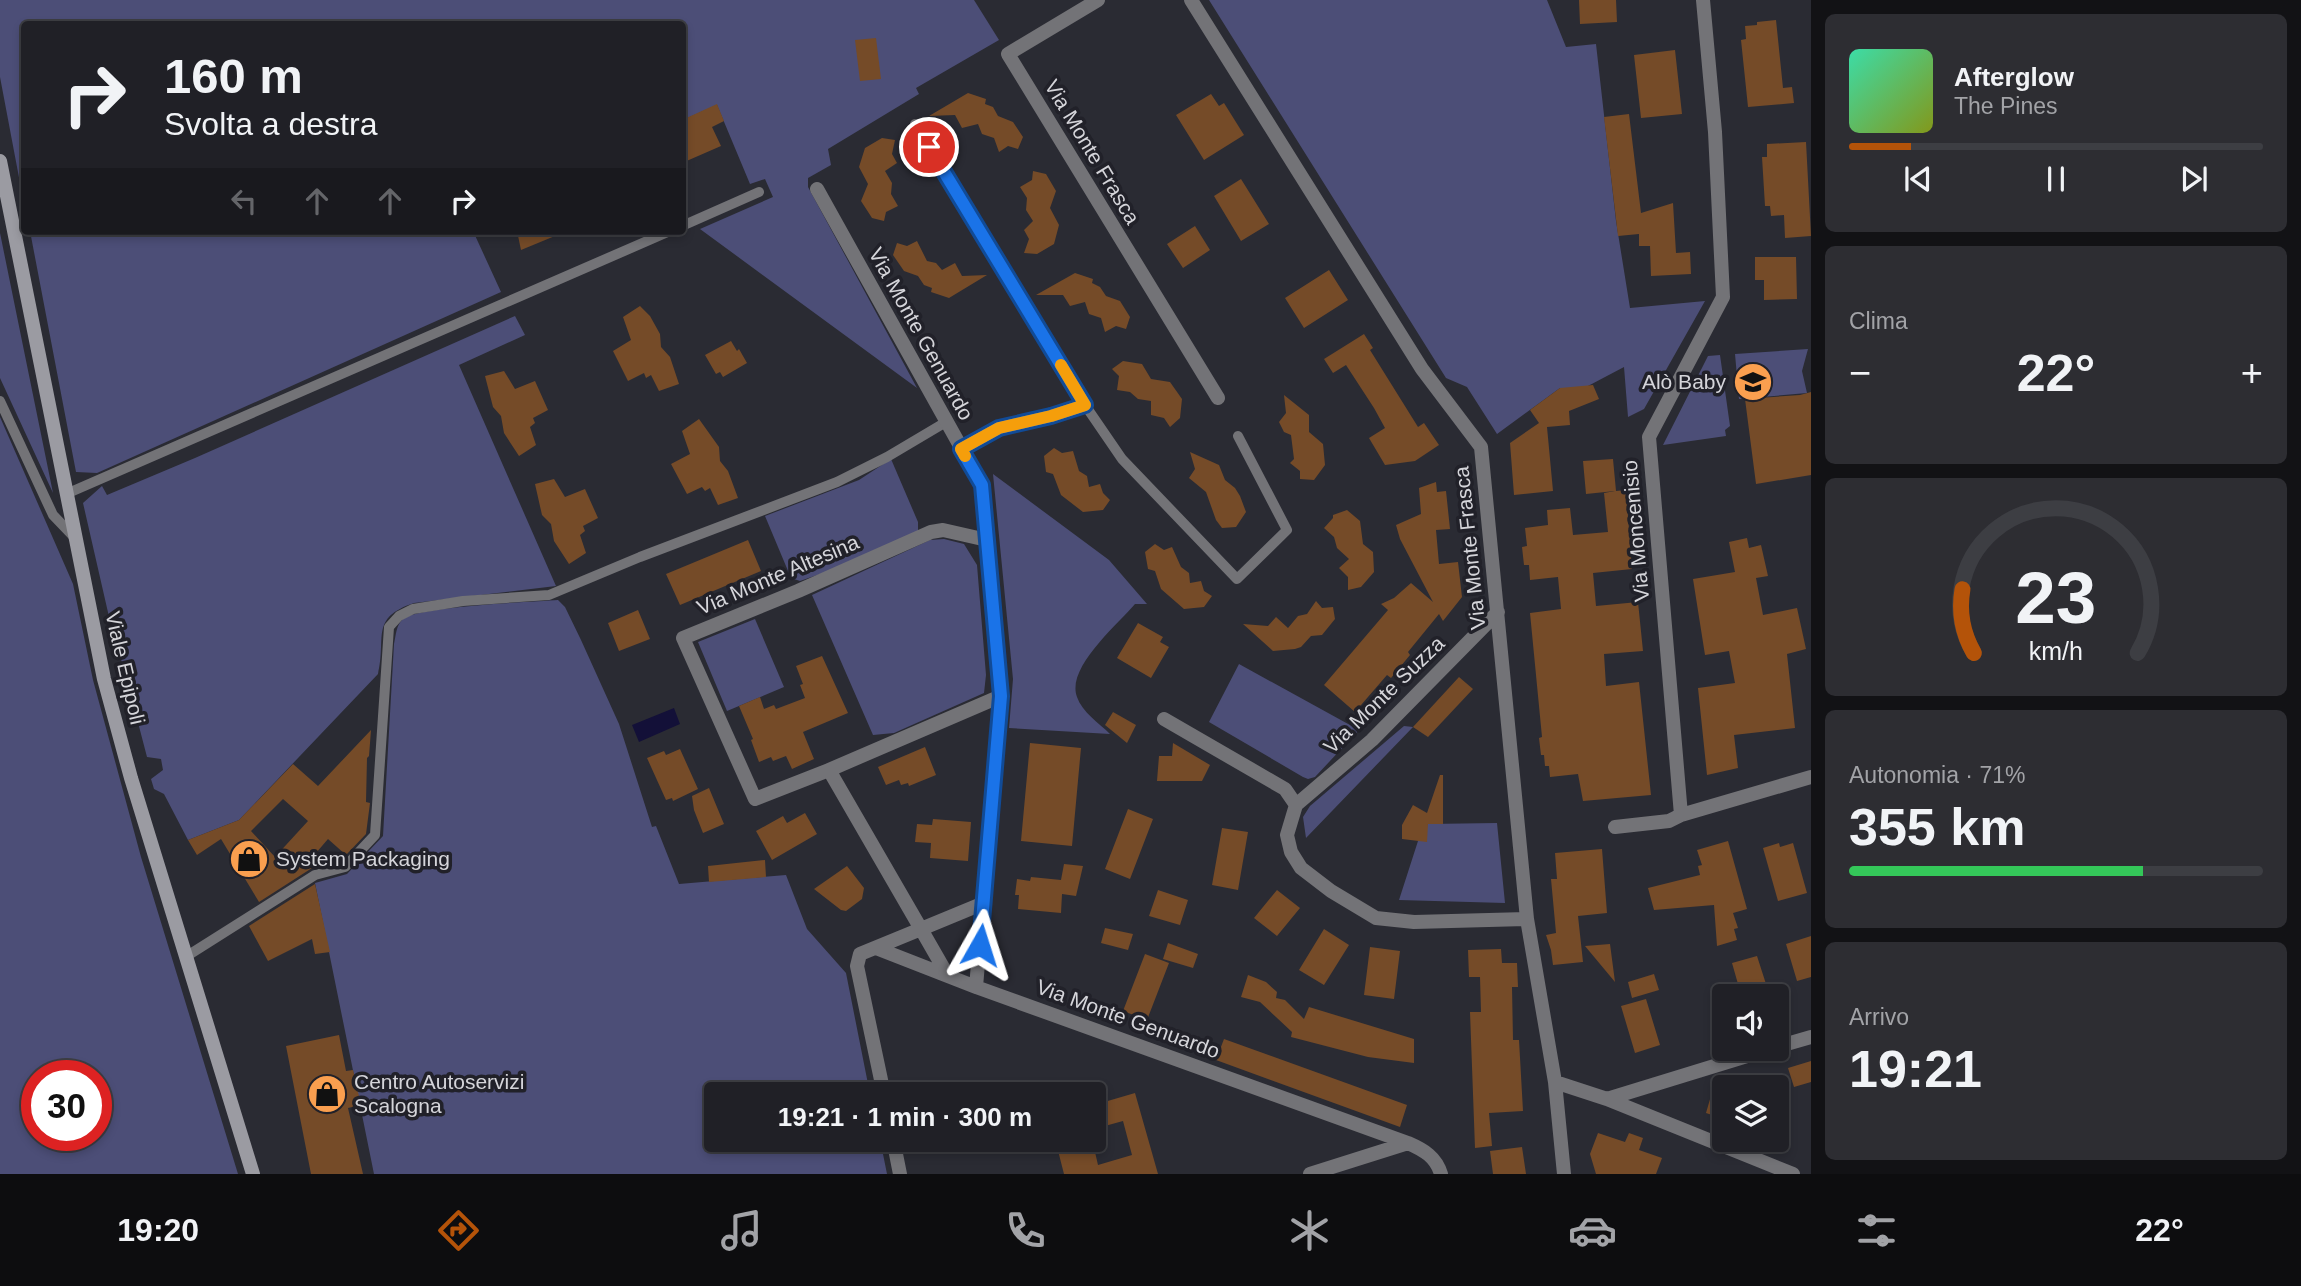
<!DOCTYPE html>
<html lang="it">
<head>
<meta charset="utf-8">
<style>
	body { margin:0; font-family:Arial,sans-serif; background:#2d2d32; color:#f1f3f6; height:100vh; display:flex; flex-direction:column; font-size:26px; white-space:nowrap }
	* { box-sizing:border-box; margin:0 }
	p { font-size:23px; color:#a2a3a7 }
	.icon { flex:none; width:38px; height:38px; fill:none; stroke:currentColor; stroke-width:2; stroke-linecap:round; stroke-linejoin:round }
	.map { position:relative; flex:1; overflow:hidden }
	.side { display:flex; flex-direction:column; gap:14px; padding:14px; background:#121215; width:490px }
	.side>* { flex:none }
	.banner { position:absolute; left:21px; top:21px; width:665px; height:214px; border-radius:7px; box-shadow:0 4px 10px #0003,0 0 0 2px #3d3e43; background:#202026; color:#f1f3f6; overflow:hidden }
	.tools { position:absolute; left:1712px; top:984px; display:grid; gap:14px }
	.tools a { display:grid; place-items:center; width:77px; height:77px; border-radius:7px; background:#202026; box-shadow:0 4px 10px #0003,0 0 0 2px #3d3e43; font-size:35px }
	.speed { position:absolute; left:21px; top:1060px; display:flex; gap:14px; font-size:35px; font-weight:700; text-align:center }
	.speed>* { display:grid; place-content:center; width:91px; height:91px; border-radius:50%; background:#202026; box-shadow:0 4px 10px #0003,0 0 0 2px #3d3e43; line-height:1 }
	.speed .limit { border:10px solid #d22; background:#fff; color:#111 }
	.pin { position:absolute; display:grid; place-items:center; width:60px; height:60px; color:#fff; margin:-30px; border:4px solid #fff; border-radius:50%; box-shadow:0 2px 7px #0007 }
	.me { position:absolute; width:77px; margin:-38px; rotate:6deg; stroke-linejoin:round; filter:drop-shadow(0 0 5px #0008) }
	.turn { display:flex; align-items:center; gap:24px; height:147px; padding:0 28px; font-size:32px }
	.turn .icon { width:91px; height:91px; stroke-width:2.5 }
	.turn b { display:block; font-size:49px; line-height:60px }
	.lanes { display:flex; align-items:center; height:66px; padding:0 28px; background:#0003; justify-content:center; gap:35px; direction:ltr }
	.lanes .off { opacity:.35 }
	.big { font-size:52px; font-weight:600; line-height:1.1 }
	.side .widget { flex:1; display:flex; flex-direction:column; justify-content:center; gap:10px; min-width:0; padding:0 24px; border-radius:10px; background:#2d2d32 }
	.side .dial { align-items:center; gap:0 }
	.dial svg { height:182px; overflow:visible; fill:none; stroke:#3d3e43; stroke-width:7; stroke-linecap:round; text-anchor:middle }
	.dial text { fill:#f1f3f6; stroke:none }
	.song { display:flex; align-items:center; gap:21px }
	.cover { width:84px; height:84px; border-radius:10px; background:linear-gradient(135deg,hsl(160 70% 55%),hsl(70 70% 35%)) }
	.played { height:7px; border-radius:4px; background:linear-gradient(90deg,#b45309 15%,#3d3e43 15%) }
	.keys { display:flex; justify-content:space-around; direction:ltr }
	.heat { display:flex; justify-content:space-between; align-items:center; font-size:38px; direction:ltr }
	.charge { height:10px; border-radius:5px; background:linear-gradient(90deg,#34c759 71%,#3d3e43 0) }
	.trip { position:absolute; left:704px; top:1082px; width:402px; height:70px; border-radius:7px; background:#202026; box-shadow:0 4px 10px #0003,0 0 0 2px #3d3e43; font-weight:600; line-height:70px; text-align:center }
	.tabs { display:flex; height:112px; justify-content:space-around; align-items:center; background:#0d0d0f; color:#a2a3a7 }
	.tabs .icon { width:49px; height:49px }
	.tabs .on { color:#b45309 }
	.tabs b { font-size:32px; color:#f1f3f6 }
	main { display:flex; flex:1; min-height:0 }
	.map>svg:first-child { display:block }
	.green { fill:#4c4e77; fill-rule:evenodd }
	.water { fill:#131038 }
	.building { fill:#754b28; fill-rule:evenodd }
	.lines { fill:none; stroke-linecap:round; stroke-linejoin:round }
	.service { stroke:#737377; stroke-width:10 }
	.minor { stroke:#737377; stroke-width:14 }
	.secondary { stroke:#9b9ba2; stroke-width:14 }
	.route-casing { stroke:#114b97; stroke-width:18 }
	.route { stroke:#1a73e8; stroke-width:12 }
	.slow { stroke:#f59e0b; stroke-width:12 }
	.labels { text-anchor:middle; stroke-width:7; stroke-linejoin:round; paint-order:stroke }
	.street-label { font-size:21px; fill:#d5d5da; stroke:#212129 }
	.poi-label { font-size:21px; fill:#d5d5da; stroke:#212129; text-anchor:start }
</style>
</head>
<body>
<main>
<div class="map">
<svg width="1811" height="1174" viewBox="0 0 1811 1174">
	<rect width="100%" height="100%" fill="#2a2b33"/>
	<!-- green -->
	<path class="green" d="M0,0h974l25,40 -83,48 3,6 -91,55 3,16 -23,13v9l109,201 -217,-159 73,-32 -8,-18 -15,5 -33,-79 -34,15 -1,-96h-658v180l-24,-127z
		M1209,0h338l19,47 30,-3 20,177 14,87 75,-7 -61,108 -16,8 -4,-50 -55,29 -9,-8 -63,46 -30,-47 -21,-9z
		M30,231h443l28,61 -404,181 -21,-1z
		M0,233l53,260 -53,-115z
		M515,316l10,19 -66,30 97,221 -142,17c-45,15 -27,35 -36,71l-139,146 -51,20 -24,-46 -10,-5 -3,-10 12,-9 -2,-11 -14,-2 -24,-92 -8,-22 -32,-140 19,-17 5,9 88,-37z
		M1808,349l-6,22 5,22 -68,6 -4,-45z
		M1720,355l10,71 -5,4 1,6 -63,9 45,-89z
		M0,417l73,167 20,96 48,177 97,317h-238zM37,1076h59v60h-59z
		M891,459l27,63v11l-66,30 -52,18 -9,-3 -26,-62 94,-36z
		M993,474l116,86 38,44h-12c-18,21 -69,64 -58,93 5,15 22,26 33,37l-101,-6 4,-49z
		M944,539l20,5 13,21 9,110 -2,18 -90,40 -21,2 -61,-140 118,-55z
		M558,600l7,7 16,33 38,84 33,103 4,-1 23,58 107,-9 21,54 39,44 24,121h-154v45h164l7,35h-513l-59,-291 32,-9 36,-38 11,-192c2,-9 2,-19 9,-25 16,-13 129,-17 155,-19z
		M755,619l29,68 -57,24 -29,-69z
		M1239,664l120,66 -44,47 -7,2 -5,-2 -94,-55z
		M1404,726l9,1 -107,111 -3,-21 7,-11z
		M1497,823l8,80 -106,-3 19,-59 10,-17z"/>
	<!-- water -->
	<path class="water" d="M674,708l6,16 -41,18 -7,-17z"/>
	<!-- building -->
	<path class="building" d="M1579,0h37l1,22 -37,2z
		M1776,20l7,68 9,-1 2,16 -46,4 -7,-67 5,-1 -1,-13 12,-1v-3z
		M876,38l5,41 -21,2 -5,-41z
		M1675,50l7,64 -41,4 -7,-63z
		M968,93l18,6 -1,5 8,3 5,9 15,6 10,15 -5,12 -10,-3 -9,6 -5,-14 -12,-4 -4,-10 -16,4 -7,-13 -26,1z
		M1211,94l8,12 5,-3 20,32 -40,25 -28,-45z
		M717,104l7,17 -12,6 9,19 -39,17v-43z
		M1629,114l12,99 32,-10 3,50 14,-1 1,22 -40,2 -1,-30h-11v-12l-21,2 -14,-119z
		M882,138l13,2 -3,14 5,9 -12,8 7,12 -1,11 7,12 -12,6 -2,9 -12,-3 -11,-17 7,-17 -9,-17 6,-19z
		M1806,142l5,94 -26,2 -1,-23 -13,1 -1,-10h-5l-3,-49h5v-13z
		M1033,171l13,3 10,17 -6,17 9,17 -5,19 -17,10 -13,-1 5,-14 -5,-9 9,-9 -7,-11 1,-12 -7,-11 12,-7z
		M1241,179l28,45 -28,17 -27,-45z
		M1195,226l15,24 -27,18 -16,-24z
		M517,231h50l-46,19z
		M917,241l10,20 9,2 6,7 13,-7 7,13 25,-1 -38,23 -18,-6 1,-4 -8,-3 -6,-9 -14,-5 -11,-16 4,-12 10,3z
		M1755,257h41l1,42 -33,1v-20h-9z
		M1329,270l19,30 -44,28 -19,-30z
		M1075,273l18,6 -1,4 8,4 6,9 14,5 10,16 -4,12 -10,-3 -11,6 -4,-14 -12,-4 -4,-12 -15,4 -7,-11h-27z
		M640,306l10,10 10,18 1,13 9,10 9,27 -20,7 -8,-16 -5,3 -2,-5 -16,8 -15,-30 18,-11 -8,-23z
		M1364,334l9,14 -3,2 48,77 6,-4 15,22 -24,16 -30,4 -16,-27 16,-10 -11,-20 -28,-43 -13,8 -9,-14z
		M731,341l6,10 2,-2 8,14 -24,14 -3,-5 -4,2 -11,-19z
		M1123,361l19,3 9,15 19,3 12,17 -2,19 -10,9 -6,-9 -13,-3v-14l-13,-2 -8,-7 -13,-2 2,-14 -7,-7z
		M504,371l11,18 20,-8 13,29 -15,8 2,5 -5,4 6,18 -17,11 -15,-23 -3,-17 -8,-9 -8,-31z
		M1593,385l6,14 -30,12 1,14 -23,2 6,64 -39,4 -4,-52 29,-20 -9,-13 30,-22z
		M1811,392v83l-55,9 -11,-85 55,-4z
		M1284,395l25,20v17l14,12 2,21 -11,15 -14,-1v-8l-10,-8 4,-4 -3,-24 -7,-3 -5,-10 7,-9z
		M699,419l20,28 1,14 8,10 10,27 -20,7 -8,-17 -5,3 -3,-4 -15,7 -16,-30 19,-10 -8,-23z
		M1054,448l8,5 11,-2 6,20 8,5 2,11 11,-3 3,9 7,7 -7,10 -20,2 -22,-17 -8,-21 -7,-2 -2,-16z
		M1190,452l29,13 6,15 10,8 5,8 6,16 -10,15 -14,1 -6,-8 -10,-28 -17,-14 6,-9z
		M1613,459l3,32 10,-1 6,79 -39,4 3,33 42,-4 5,49 -39,3 2,32 33,-4 12,113 -68,6 -5,-27 -28,3 -1,-11h-4l-1,-11h-3l-2,-17 3,-1 -12,-124 31,-4 -3,-32 -28,3 -1,-15h-5l-2,-18 5,-1 -2,-18 23,-3 -1,-15 23,-2 3,27 35,-3 -4,-39 11,-2 -29,3 -3,-33z
		M554,479l11,18 20,-8 13,29 -15,8 2,5 -5,4 6,18 -17,11 -15,-23 -3,-17 -9,-9 -7,-31z
		M1436,482l1,10 9,-1 4,38 -14,1 3,34 19,-2 4,35 -19,24 -4,-7 -31,38 2,3 -19,23 -4,-3 -32,37 -31,-27 64,-75 -7,-6 13,-6 17,-15 22,19 -33,-63 -4,-14 25,-11 -2,-26z
		M1347,510l13,11 3,23 10,8 1,20 -13,15 -13,3v-13l-9,-9 10,-9 -12,-11 -3,-11 -10,-9 9,-10v-3z
		M1747,538l2,10 12,-3 7,31 -12,2 7,37 34,-7 9,41 -19,5 8,74 -61,7 4,33 -31,7 -9,-87 37,-5 -6,-32 -24,4 -12,-76 42,-7 -6,-30z
		M748,540l13,31 -81,34 -14,-31z
		M1155,544l9,6 8,-3 9,20 8,6 1,10 11,-2 3,10 8,5 -8,11 -20,2 -23,-20 -6,-18 -7,-2 -3,-17z
		M1316,601l6,7 11,-1 2,12 -13,16 -11,1 -10,11 -6,2 -22,2 -30,-27 25,2 8,-9 12,11 10,-12 9,-2z
		M638,610l12,29 -31,12 -11,-28z
		M1138,623l25,14 -3,5 9,5 -18,31 -34,-20z
		M822,656l26,57 -45,19 11,27 -22,10 -6,-13 -13,5 -2,-4 -12,5 -8,-22 2,-1 -14,-33 21,-9 4,12 10,-4 2,4 29,-11 -5,-13 3,-1 -7,-18z
		M1459,677l14,12 -45,48 -15,-10z
		M1113,712l23,13 -9,18 -22,-18z
		M371,730l-2,26 -2,2 -1,44 4,1 -4,31 -20,21 -18,-16 -18,21 2,8 -53,34 -38,-63 -24,16 -9,-15 51,-20 54,-56 25,22zM283,799l25,22 -33,36 -24,-26z
		M1030,743l51,5 -9,98 -51,-5z
		M1173,743l37,22 -8,16h-45l2,-25h13z
		M925,747l11,28 -27,11 -1,-3 -7,2 -2,-5 -13,5 -8,-18z
		M680,749l18,40 -25,12 -1,-3 -6,2 -19,-42 17,-7 2,4z
		M1440,775h3v49h-15l-1,18 -25,-3v-14l11,-20 14,8z
		M709,788l15,36 -21,9 -9,-23 -2,-14z
		M1128,809l25,10 -23,60 -25,-10z
		M805,813l12,21 -45,26 -16,-29 27,-15 4,7z
		M933,819l38,3 -3,39 -38,-3 1,-15 -16,-1 2,-18 15,1z
		M1222,828l26,4 -10,58 -26,-5z
		M1728,841l19,68 -14,4 5,15 -4,1 3,11 -20,6 -3,-41 -60,5 -6,-22 52,-13 -2,-9 4,-1 -5,-15z
		M1779,843l1,4 13,-4 14,50 -29,8 -15,-53z
		M1602,849l5,64 -29,3 5,46 -30,3 -2,-15 -5,-15 10,-2 -5,-54h6l-2,-26z
		M765,860l1,17 -57,5 -1,-16z
		M1064,864l19,2 -7,30 -14,-2 -1,19 -43,-4 1,-14h-4l2,-16 13,2 1,-4 30,3z
		M847,866l17,22 -2,11 -16,12 -5,-1 -27,-21z
		M315,884l15,68 -15,2 -3,-15 -44,22 -19,-35z
		M1158,890l30,10 -8,25 -31,-9z
		M1277,890l23,18 -23,28 -23,-18z
		M1105,928l28,6 -5,16 -27,-7z
		M1324,929l25,16 -25,40 -25,-15z
		M1811,936v41l-14,4 -11,-37z
		M1168,943l30,11 -5,14 -30,-9z
		M1610,944l5,38 -30,-36z
		M1370,947l30,4 -6,48 -30,-4z
		M1501,949l1,14h15l1,24h-6l1,53h6l4,71 -34,2 3,33 -17,2 -5,-136h11l-1,-35h-11l-1,-27z
		M1145,954l24,9 -22,57 -24,-9z
		M1757,956l9,28 -26,7 -8,-28z
		M1654,974l5,16 -27,8 -4,-16z
		M1248,975l18,7 11,10 -1,6 9,2 19,19 5,-12 105,32v24l-46,-6 -77,-20 1,-5 -32,-30 -19,-5z
		M1646,999l14,46 -25,8 -14,-47z
		M339,1035l7,36 7,-1 8,35 -13,3 15,66h-52l-25,-128z
		M1224,1039l183,66 -7,22 -184,-67z
		M1811,1061v21l-17,5 -6,-19z
		M1724,1073v46l-18,-6 11,-38z
		M1135,1093l23,81h-94l-9,-35h37l6,26 34,-10 -9,-34 -29,8v-24z
		M1598,1133l27,9 4,-9 14,5 -4,12 23,8 -6,16h-60l-6,-20z
		M1522,1147l4,27h-33l-3,-23z"/>
	<g class="lines">
		<!-- service -->
		<path class="service" d="M915,124l170,281 37,54 115,120 50,-49 -49,-94
			M682,226l77,-34
			M0,401l53,114 22,23
			M961,449l38,-21 52,-11 34,-12
			M66,494l604,-263
			M187,956l128,-81 30,-8 30,-32 14,-208 10,-11 14,-7 50,-8 86,-6 91,-38 197,-75 50,-25 59,-35"/>
		<!-- minor -->
		<path class="minor" d="M1098,0l-90,54 210,344
			M1191,0l231,369 59,78 46,472 28,163 9,92
			M1703,0l12,132 8,165 -74,140 32,378 130,-38
			M817,189l165,296 19,211 -25,291 432,156 -98,31
			M1164,719l121,70 11,16 -9,30 4,17 10,16 30,23 45,27 38,4 113,-3
			M829,770l172,-74
			M1296,805l76,-65 126,-128
			M1615,827l54,-6 12,-6
			M876,948l100,39
			M948,976l-27,-47 63,-26
			M1776,1047l35,-10
			M1773,1048l-166,51 186,75
			M1555,1082l52,17
			M884,1094l-27,-128 3,-12 61,-25 -92,-159 -74,29 -72,-161 115,-47 133,-59 12,-2 44,10
			M893,1139l7,35
			M1408,1143c16,7 28,14 33,31"/>
		<!-- secondary -->
		<path class="secondary" d="M0,161l104,518 27,99 122,396"/>
	</g>
	<g class="lines">
		<!-- route casing -->
		<g class="route-casing">
			<path id="route" d="M929,147l156,258 -34,11 -52,12 -38,21 21,36 19,211 -21,249"/>
		</g>
		<!-- route -->
		<use href="#route" class="route"/>
		<!-- slow -->
		<path class="slow" d="M965,456l-4,-7 38,-21 52,-12 34,-11 -24,-40"/>
	</g>
	<!-- icons -->
	<defs>
		<g id="school-disc" transform="scale(2.0125)"><circle r="9.5" fill="#fa9f4f" stroke="#212129"/><path d="M0-5L7-2L0 1L-7-2ZM-4 1L0 2.5L4 1V4Q0 6-4 4Z" fill="#111"/></g>
		<g id="shop-disc" transform="scale(2.0125)"><circle r="9.5" fill="#fa9f4f" stroke="#212129"/><path d="M-5-2.5h2.3a2.7 3.5 0 0 1 5.4 0H5L5.5 6h-11ZM-1.5-2.5h3a1.5 2.3 0 0 0-3 0Z" fill="#111"/></g>
	</defs>
	<g fill-rule="evenodd">
		<use href="#school-disc" x="1753" y="382"/>
		<use href="#shop-disc" x="249" y="859"/>
		<use href="#shop-disc" x="327" y="1094"/>
	</g>
	<g class="labels">
		<!-- street labels -->
		<g class="street-label">
			<text transform="translate(1092 152) rotate(59)" y="7">Via Monte Frasca</text>
			<text transform="translate(921 334) rotate(61)" y="7">Via Monte Genuardo</text>
			<text transform="translate(1636 531) rotate(-95)" y="7">Via Moncenisio</text>
			<text transform="translate(1470 548) rotate(-96)" y="7">Via Monte Frasca</text>
			<text transform="translate(778 575) rotate(-23)" y="7">Via Monte Altesina</text>
			<text transform="translate(125 668) rotate(77)" y="7">Viale Epipoli</text>
			<text transform="translate(1384 695) rotate(-44)" y="7">Via Monte Suzza</text>
			<text transform="translate(1128 1019) rotate(20)" y="7">Via Monte Genuardo</text>
		</g>
		<!-- poi labels -->
		<g class="poi-label">
			<text x="1726" y="389" text-anchor="end">Alò Baby</text>
			<text x="276" y="866">System Packaging</text>
			<text x="354" y="1089">Centro Autoservizi<tspan x="354" dy="24">Scalogna</tspan></text>
		</g>
	</g>
</svg>
<div class="tools">
<a><svg class="icon" aria-label="sound" viewBox="0 0 24 24"><path d="M4 9h4l5-4v14l-5-4H4zM17 9q2 3 0 6"/></svg></a>
<a><svg class="icon" aria-label="layers" viewBox="0 0 24 24"><path d="M12 4l9 5-9 5-9-5zM3 14l9 5 9-5"/></svg></a>
</div>
<div class="speed"><div class="limit">30</div></div>
<div class="pin" style="left:929px;top:147px;background:#d93025"><svg class="icon" aria-label="arrive" viewBox="0 0 24 24"><path d="M6 21V4h12l-3 4 3 4H6"/></svg></div>
<svg class="me" style="left:980px;top:945px" viewBox="-20 -20 40 40"><path d="M0-17L14 15 0 8-14 15z" fill="#1a73e8" stroke="#fff" stroke-width="4"/></svg>
<div class="trip">19:21 · 1 min · 300 m</div>
<div class="banner">
<div class="turn"><svg class="icon" aria-label="right" viewBox="0 0 24 24"><path d="M7 20v-9h11M14 6l5 5-5 5"/></svg><div><b>160 m</b>Svolta a destra</div></div>
<div class="lanes"><svg class="icon off" aria-label="left" viewBox="0 0 24 24"><path d="M17 20v-9H6M10 6l-5 5 5 5"/></svg><svg class="icon off" aria-label="ahead" viewBox="0 0 24 24"><path d="M12 20V5M6 11l6-6 6 6"/></svg><svg class="icon off" aria-label="ahead" viewBox="0 0 24 24"><path d="M12 20V5M6 11l6-6 6 6"/></svg><svg class="icon" aria-label="right" viewBox="0 0 24 24"><path d="M7 20v-9h11M14 6l5 5-5 5"/></svg></div>
</div>
</div>
<section class="side">
<div class="widget">
<div class="song"><i class="cover"></i><div><b>Afterglow</b><p>The Pines</p></div></div>
<div class="played"></div>
<div class="keys"><svg class="icon" aria-label="previous" viewBox="0 0 24 24"><path d="M18 5L8 12l10 7zM5 5v14"/></svg><svg class="icon" aria-label="pause" viewBox="0 0 24 24"><path d="M8 5v14M16 5v14"/></svg><svg class="icon" aria-label="next" viewBox="0 0 24 24"><path d="M6 5l10 7-10 7zM19 5v14"/></svg></div>
</div>
<div class="widget"><p>Clima</p>
<div class="heat"><a>−</a><b class="big">22°</b><a>+</a></div>
</div>
<div class="widget dial"><svg viewBox="0 0 100 80">
<path d="M14 69A42 42 0 1 1 86 69"/>
<path d="M14 69A42 42 0 0 1 9 41" stroke="#b45309"/>
<text x="50" y="56" font-size="32" font-weight="700">23</text>
<text x="50" y="72" font-size="11">km/h</text>
</svg></div>
<div class="widget"><p>Autonomia · 71%</p><b class="big">355 km</b><div class="charge"></div></div>
<div class="widget"><p>Arrivo</p><b class="big">19:21</b></div>
</section>
</main>
<nav class="tabs">
<b>19:20</b>
<svg class="icon on" aria-label="directions" viewBox="0 0 24 24"><path d="M12 3l9 9-9 9-9-9zM9 14v-3h6M13 9l2 2-2 2"/></svg>
<svg class="icon" aria-label="music" viewBox="0 0 24 24"><path d="M9 18V5l10-2v13"/><circle cx="6" cy="18" r="3"/><circle cx="16" cy="16" r="3"/></svg>
<svg class="icon" aria-label="phone" viewBox="0 0 24 24"><path d="M5 4h4l2 5-3 2q2 4 5 5l2-3 5 2v4C11 20 4 13 5 4z"/></svg>
<svg class="icon" aria-label="climate" viewBox="0 0 24 24"><path d="M12 3v18M4 7l16 10M4 17L20 7"/></svg>
<svg class="icon" aria-label="car" viewBox="0 0 24 24"><path d="M5 17H2v-5l4-1 3-4h7l3 4 3 1v5h-3M9 17h6M6 11h13"/><circle cx="7" cy="17" r="2"/><circle cx="17" cy="17" r="2"/></svg>
<svg class="icon" aria-label="filters" viewBox="0 0 24 24"><path d="M4 7h16M4 17h16"/><circle cx="9" cy="7" r="2"/><circle cx="15" cy="17" r="2"/></svg>
<b>22°</b>
</nav>
</body>
</html>
